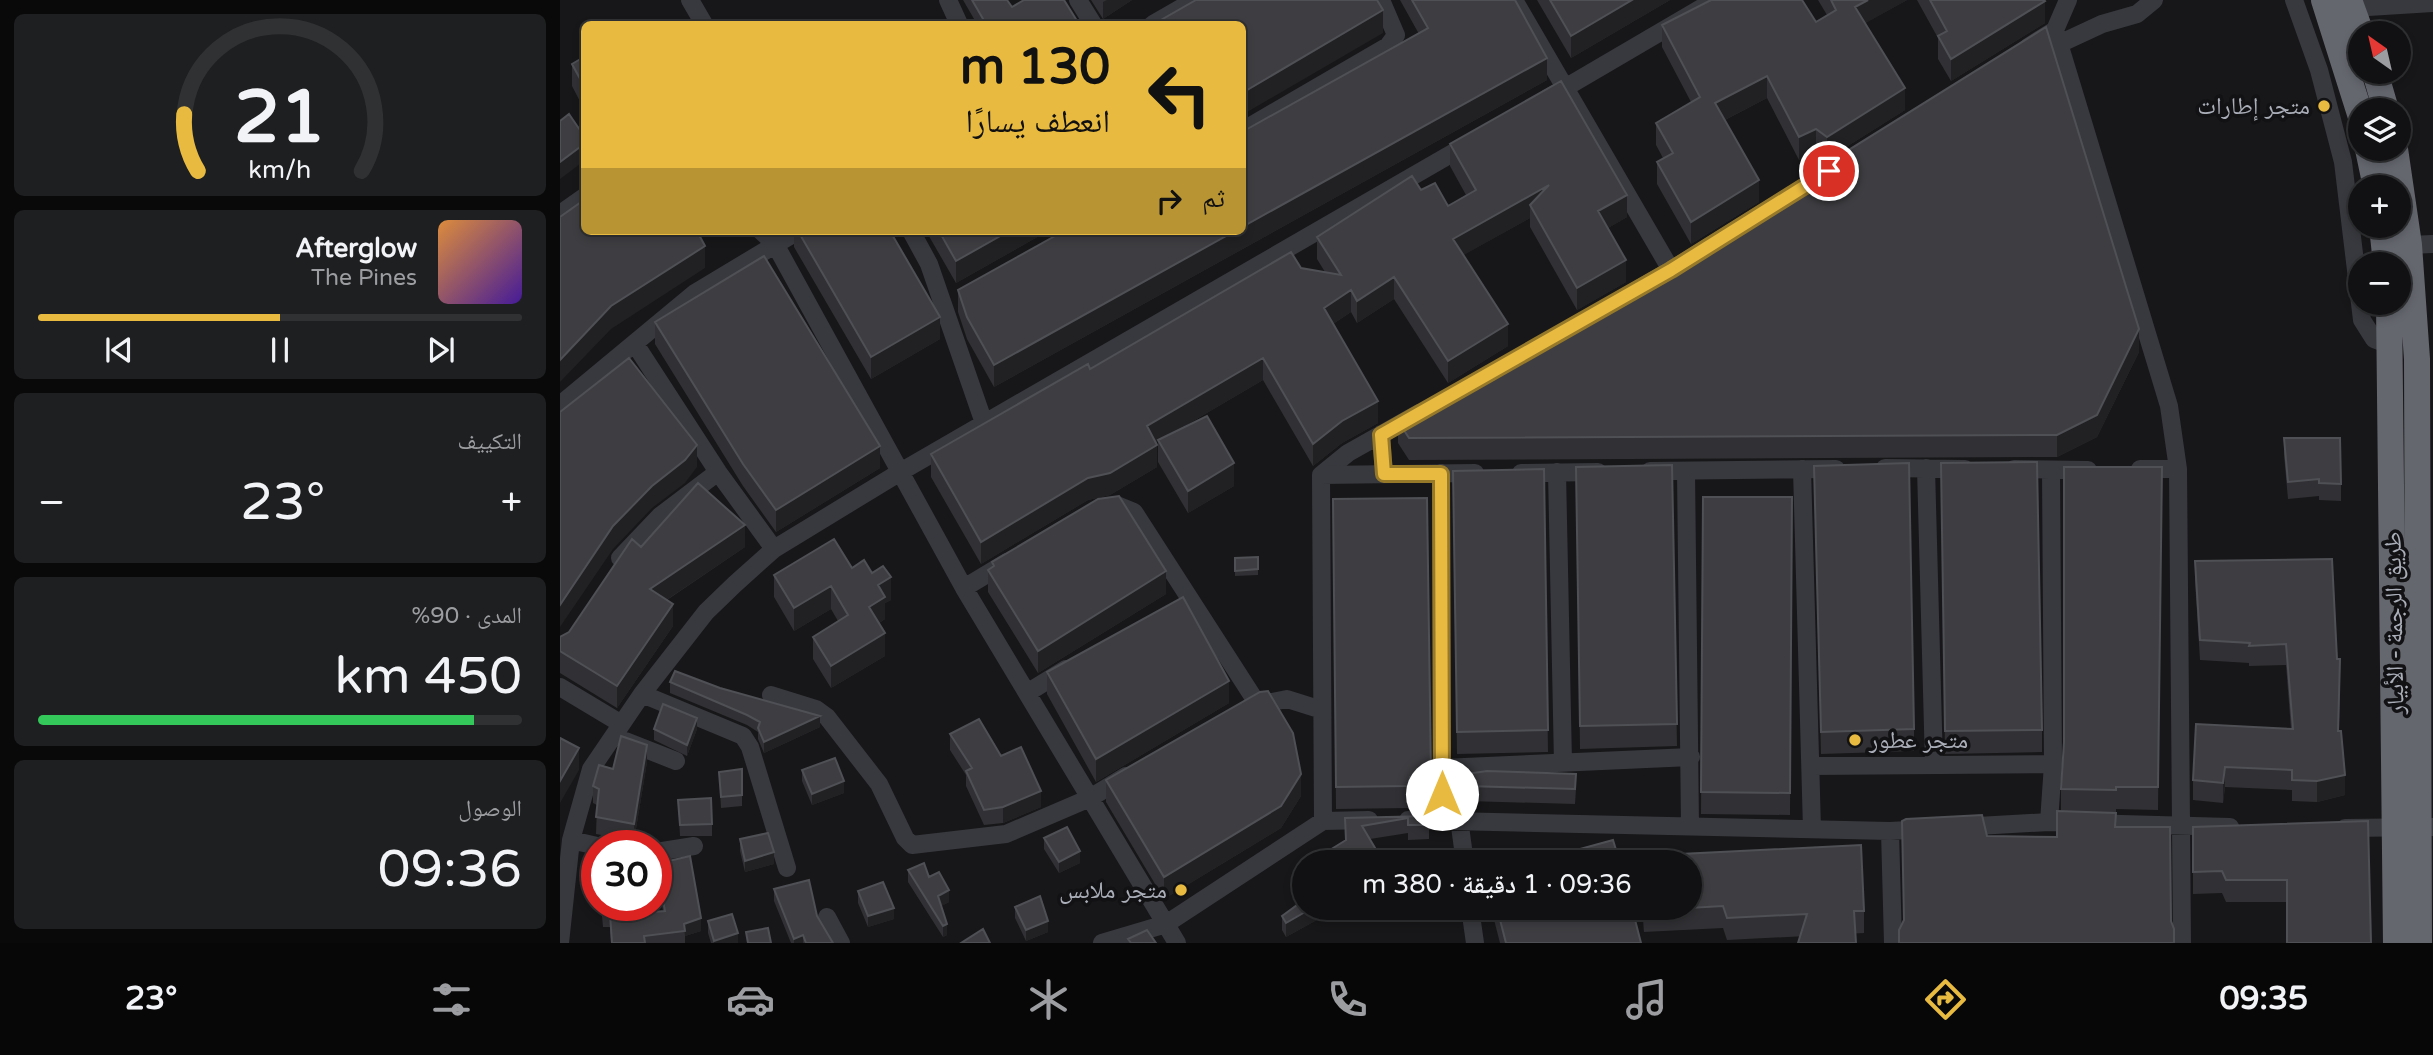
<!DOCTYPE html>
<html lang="ar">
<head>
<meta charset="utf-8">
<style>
	body { margin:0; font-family:"Varela Round","Noto Naskh Arabic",sans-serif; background:#1e1f21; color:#f1f3f6; direction:rtl; height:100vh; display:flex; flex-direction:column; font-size:26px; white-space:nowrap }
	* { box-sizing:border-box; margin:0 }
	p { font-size:23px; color:#9c9da0 }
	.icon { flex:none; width:38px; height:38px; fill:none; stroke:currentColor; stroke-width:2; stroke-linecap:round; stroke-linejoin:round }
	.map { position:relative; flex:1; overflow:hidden; direction:ltr }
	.sheet { display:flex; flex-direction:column; gap:14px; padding:14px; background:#09090a; width:560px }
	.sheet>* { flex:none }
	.top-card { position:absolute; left:21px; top:21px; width:665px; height:214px; border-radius:10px; box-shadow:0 4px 10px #0003,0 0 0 2px #303133; direction:rtl; background:#e8ba40; color:#111; overflow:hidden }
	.needle { width:46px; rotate:326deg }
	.fabs { position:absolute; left:1788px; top:21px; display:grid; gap:14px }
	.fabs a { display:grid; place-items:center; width:63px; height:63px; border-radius:50%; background:#111113; box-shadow:0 4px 10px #0003,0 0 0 2px #303133; font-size:35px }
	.speed { position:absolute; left:21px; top:830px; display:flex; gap:14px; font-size:35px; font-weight:700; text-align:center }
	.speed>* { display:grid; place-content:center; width:91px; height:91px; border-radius:50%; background:#111113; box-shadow:0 4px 10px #0003,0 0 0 2px #303133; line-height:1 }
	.speed .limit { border:10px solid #d22; background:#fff; color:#111 }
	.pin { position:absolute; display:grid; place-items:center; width:60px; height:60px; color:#fff; margin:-30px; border:4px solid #fff; border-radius:50%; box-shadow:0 2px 7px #0007 }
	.me { position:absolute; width:77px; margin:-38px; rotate:0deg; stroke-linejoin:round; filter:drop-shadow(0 0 5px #0008) }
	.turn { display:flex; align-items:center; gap:24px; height:147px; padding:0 21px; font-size:32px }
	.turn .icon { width:91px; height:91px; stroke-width:2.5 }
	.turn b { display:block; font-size:49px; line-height:60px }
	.then { display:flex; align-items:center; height:66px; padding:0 21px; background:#0003; gap:14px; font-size:26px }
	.big { font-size:52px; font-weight:600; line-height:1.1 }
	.sheet .card { flex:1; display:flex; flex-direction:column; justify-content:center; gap:10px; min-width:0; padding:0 24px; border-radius:10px; background:#1e1f21 }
	.sheet .dial { align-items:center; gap:0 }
	.dial svg { height:182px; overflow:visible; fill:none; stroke:#303133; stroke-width:7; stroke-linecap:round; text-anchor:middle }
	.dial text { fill:#f1f3f6; stroke:none }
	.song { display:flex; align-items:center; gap:21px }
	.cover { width:84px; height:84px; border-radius:10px; background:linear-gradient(135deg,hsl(30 70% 55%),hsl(260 70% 35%)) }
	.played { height:7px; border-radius:4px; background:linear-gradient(90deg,#e8ba40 50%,#303133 50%) }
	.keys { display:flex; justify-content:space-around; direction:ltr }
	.heat { display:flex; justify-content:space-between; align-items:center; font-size:38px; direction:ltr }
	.charge { height:10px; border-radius:5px; background:linear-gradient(90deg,#34c759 90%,#303133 0) }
	.trip { position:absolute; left:732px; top:850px; width:410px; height:70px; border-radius:35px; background:#111113; box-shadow:0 4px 10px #0003,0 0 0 2px #303133; font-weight:600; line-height:70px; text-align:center; direction:rtl }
	.tab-bar { display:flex; height:112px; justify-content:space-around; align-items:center; background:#070708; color:#9c9da0 }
	.tab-bar .icon { width:49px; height:49px }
	.tab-bar .on { color:#e8ba40 }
	.tab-bar b { font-size:32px; color:#f1f3f6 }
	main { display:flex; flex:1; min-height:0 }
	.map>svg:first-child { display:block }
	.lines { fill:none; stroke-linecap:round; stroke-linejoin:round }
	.minor { stroke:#38393e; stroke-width:18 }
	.highway { stroke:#65676f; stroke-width:26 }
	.wall { fill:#313034 }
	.shaded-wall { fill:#212123 }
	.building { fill:#3e3e42; stroke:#4f5055; stroke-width:2 }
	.route-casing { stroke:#97792a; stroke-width:18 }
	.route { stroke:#e8ba40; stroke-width:12 }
	.poi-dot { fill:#e8ba40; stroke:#121214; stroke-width:2.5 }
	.labels { text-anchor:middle; stroke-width:7; stroke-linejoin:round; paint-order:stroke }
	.poi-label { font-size:24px; fill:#aaaeb8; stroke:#121214; text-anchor:end }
	.street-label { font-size:24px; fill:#aaaeb8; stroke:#121214 }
</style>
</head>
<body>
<main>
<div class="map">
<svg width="1873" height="943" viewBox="0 0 1873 943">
	<rect width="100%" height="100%" fill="#171719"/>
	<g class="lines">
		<!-- minor -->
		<path class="minor" d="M130,0l14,24
			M388,0l11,24
			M518,0l15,24
			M954,0l157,270
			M1734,0l25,70 24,92 19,158 12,19 16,6
			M1792,8l81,-5
			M593,24l42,-24
			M1495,30l114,376 9,63
			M1499,44l43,-20 35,-10 17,-14
			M1468,47l27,-17 13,-30
			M986,99l169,-99
			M682,131l146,-85 8,-11 -15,-35
			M0,214l24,-17
			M201,231l14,13 189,344 213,355
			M351,231l18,33 55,159
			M1849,245l24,-1
			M75,344l83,128 56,77
			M0,405l135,-112 103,-62
			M821,434l3,40
			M1325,468l80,1
			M1366,468l8,297
			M1242,469l10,360
			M1454,469l74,1
			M1580,469h38l4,474
			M1090,471l186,-2
			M1126,471l4,355
			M997,472l6,291
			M881,473l1,347
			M961,473l77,-1
			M761,475l154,-2
			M545,508l12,-3 17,7 123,191
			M60,558l40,-42 58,-44
			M404,588l43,-26
			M0,687l60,36
			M467,693l39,-24
			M82,694l101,42 7,11 37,121
			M211,695l45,14 11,8 52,67 26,54 7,7 94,-11 84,-36 36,-22
			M691,706l36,-7 35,11
			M65,741l51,20
			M1251,766l242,-2
			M882,768l249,-11
			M899,819l6,44
			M848,820l482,11 35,-2
			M763,821l-2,-346 27,-22 71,-40
			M1489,822l4,-58 -2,-294
			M1400,827l89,-5 181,5
			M1785,828l88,-1
			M1330,831l3,112
			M11,840l26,6
			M96,852l38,-6
			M910,908l5,35
			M267,917l14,26
			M0,943l11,-103 20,-71 51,-75 64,-82 29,-28 39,-35 128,-78 568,-328
			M542,943l64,-19 157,-103 46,-1"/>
		<!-- highway -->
		<path class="highway" d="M1764,0l37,117
			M1789,0l12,33
			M1815,72l11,38
			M1808,149l8,38
			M1835,149l14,96 8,114 2,584
			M1822,226l4,38
			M1829,303l7,640"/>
	</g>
	<!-- wall -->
	<path class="wall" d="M403,0h44l5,7 67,17h-102z
		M531,0h41l-29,19z
		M840,0h115l32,80 -553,307 -27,-48 -9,-27v-22l461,-256z
		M977,0h133l-99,58z
		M1258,0h89l-42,23 40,87 -78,49 -11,-8 -17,9 -32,-62 -42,22 34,82 -68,42 -34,-60v-22l6,-4 -7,-13v-22l35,-21 -29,-55v-22l154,-3 11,-7z
		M1357,0h127l1,23 -94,58 -13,-22v-21z
		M24,57v52l-12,-23v-22z
		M890,144l177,73 -19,11 18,54 -49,28 -47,-83v-9l-67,37 45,91 -60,37 -54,-84 -37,24 -6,-11 -18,12 45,99 -36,20 -29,23 -50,-86 -92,54 63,52 -46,27 -30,-51v-21l-2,2 1,24 -47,28 -22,5 -107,64 -50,-87v-23l159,-85 211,-101 24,4 -8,-13v-22l104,-47 27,16 18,-11 -16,-29z
		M234,231h96l50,108 -69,40 -77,-132z
		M366,231h122l-92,52z
		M95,322l225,146 -104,64 -33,-46 -88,-142z
		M1579,352l-42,85 -40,20 -648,3 -11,-17v-22z
		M1724,438l57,46v17l-22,-1v-4l-31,3 -4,-44z
		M1381,463l101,267v22l-97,2z
		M1112,465l5,281 -97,3 -4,-282z
		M1254,466l100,263v22l-93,3z
		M1602,467l-4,343 -42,-1v4l-55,-2v-22z
		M984,469l4,283 -91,2 -4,-283z
		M1143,497h89l-2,318 -89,-1z
		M867,498l4,298 -2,4 -19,-1 -1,9 -73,1 -3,-310z
		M81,547h104l-78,53 6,26 -56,82 -57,-35v-36l9,-5z
		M698,557v18l-23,1v-18z
		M1635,561l142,98 3,20 -1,52 6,64 -28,7 -25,-1v-11l-67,-3 -2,16 -30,-3v-20l98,-51 -5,-64 -37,1v-3l-49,-3 -5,-79z
		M432,562l174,32 -128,79 -50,-81v-22l4,-3z
		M292,568l20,5 19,27 -6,3v16l-6,4 6,33 -54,32 -18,-29v-22l25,-16 -7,-12 -37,22 -20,-34v-22z
		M487,672l182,31 -133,79 -49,-88z
		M110,682l150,45 -56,26 -6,-14v-7l-11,-7 -77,-32z
		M94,729h43l-10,27 -33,-16z
		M390,734l51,22 40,51 -38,16 -19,2 -18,-39v-11l-16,-25z
		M87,762l-13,79 -38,-7 1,-29 -4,-2v-17l20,-17z
		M182,769v37l-21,2 -2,-36z
		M242,770l42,23 -32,12 -10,-24z
		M906,774l110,15 -1,15 -108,-3z
		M546,780l195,16 -20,32 -117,71 -58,-97z
		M118,800l34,24v12h-32z
		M869,816v23l-21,1v-7l-38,6 14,24h-72v-2l34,-21 -1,-22z
		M1808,821l-81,81h-61l-4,-9 -29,1v-67z
		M484,838l36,25 -21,10 -15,-24z
		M180,839l34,25 -29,8 -5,-21z
		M37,850v45l-14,-4v-13z
		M1129,863l175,48v22l-137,7 -4,-12 -79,4 -2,-24h47z
		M96,864l45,67 -16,5v7h-74l-1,-16h-7l-2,-22h23l2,9 37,-3 -3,-16h-4z
		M348,870l21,7 20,25 -8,4 6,29 -4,2 -35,-55z
		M744,882v26h47l-14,9 -4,-6 -47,26 -4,-7v-14l16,-13 -1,-2v-15z
		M214,889l43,27 16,27h-42l-17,-42z
		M298,891l36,28 -26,8 -10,-24z
		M455,907l33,25 -22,9 -11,-23z
		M931,908h141l9,35h-141z
		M148,921l30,22h-27l-3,-10z"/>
	<!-- shaded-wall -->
	<path class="shaded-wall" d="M547,0h25l-29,19v-17z
		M1072,0h38l-99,58v-22z
		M1308,0h39l-52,29v-22z
		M1485,1v22l-94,58v-22z
		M823,10v23l-141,82v-22z
		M987,58v22l-553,307v-22l241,-134h7v-4z
		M1207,76v22l-52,27v-22z
		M1345,88v22l-78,49v-22z
		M1256,129v22l-17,9v-23z
		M24,144v17l-24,18v-17z
		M1199,180v22l-68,42v-22z
		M989,185l-19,20v13l-77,43v-22z
		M1067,195v22l-29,17v-23z
		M449,231h39l-92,52v-22z
		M145,246v22l-94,61 -51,53v-22l51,-54z
		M1066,260v22l-49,28v-22z
		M834,277v22l-37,24v-22z
		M791,290v22l-27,18v-22z
		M380,317v22l-69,40v-22z
		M948,324v22l-60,37v-22z
		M1579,329v23l-42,85 -40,20v-22z
		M703,358v22l-116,68v-22z
		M818,401v22l-36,20 -29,23v-22l29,-23z
		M137,445v22l-12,16 -33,25 -39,41 -53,78v-22l53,-79 39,-40z
		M597,445v22l-47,28 -22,5 -107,64v-22l107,-64z
		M320,446v22l-104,64v-22z
		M674,463v23l-46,27v-22z
		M185,525v22l-95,64v-22z
		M606,571v23l-128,79v-22z
		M331,577v23l-6,3v16l-16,10v-22l9,-22z
		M271,586v23l-37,22v-23z
		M113,604v22l-56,82v-22z
		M325,633v23l-54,32v-22z
		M669,681v22l-133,79v-23z
		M260,716v11l-56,26v-11z
		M137,718v11l-10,27v-11z
		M87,745v17l-13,79v-17z
		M19,748v22l-19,33v-22z
		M1665,767v20l-2,16v-20z
		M741,774v22l-20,32 -117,71v-22z
		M871,774v22l-2,4v-23z
		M1785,775v20l-28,7v-21z
		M284,781v12l-32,12v-11z
		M905,784v6l-12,5v-6z
		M481,791v16l-38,16v-16z
		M520,851v12l-21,10v-11z
		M214,852v12l-29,8v-11z
		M389,890v12l-11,6v-12z
		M334,908v11l-26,8v-11z
		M752,908h21v3l-47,26v-14z
		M777,908h14l-14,9z
		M141,918v13l-16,5 -1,-12z
		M488,921v11l-22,9v-11z
		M387,924v11l-4,2v-11z
		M178,933v10h-24v-2z
		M243,935v8h-9v-4z"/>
	<!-- building -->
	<path class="building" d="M412,0h35l5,7 12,-7h40l15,24h-93z
		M636,0h181l6,10 -141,83v-69h-88z
		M852,0h103l32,58 -305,169v-95l186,-104z
		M990,0h82l-61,36z
		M1151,0h91l14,22 20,-12 -5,-10h37l-13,7 50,81 -78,49 -11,-8 -17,8 -32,-61 -52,27 44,77 -68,42 -34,-60 16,-9 -17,-30 44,-26 -38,-72z
		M1370,0h114l1,1 -94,58 -13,-23 9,-5z
		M1486,27l93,302 -42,86 -40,20 -648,3 -11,-17 279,-164z
		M24,57v29l-12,-22z
		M1001,81l66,114 -29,16 28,49 -49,28 -47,-83 19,-20 -96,54 55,85 -60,37 -54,-84 -37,24 -6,-11 -27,18 54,93 -36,20 -29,23 -50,-86 -116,68 10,19 -47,28 -22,5 -107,64 -50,-88 157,-90 2,5 201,-117 10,16 40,7 -24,-38 95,-61 9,14 14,-7 13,23 28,-16 -26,-46z
		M9,114l15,22v8l-24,18v-41z
		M24,200v31h113l8,15 -94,60 -51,54v-143z
		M238,231h92l50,86 -69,40z
		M379,231h70l-53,30z
		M504,231h171l-241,134 -27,-48 -9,-27z
		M204,256l116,190 -104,64 -33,-46 -88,-142z
		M69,358l68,87 -12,15 -33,26 -39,40 -53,79v-193z
		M647,416l27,47 -46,28 -30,-51z
		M1724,438h56l1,46 -22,-1v-4l-31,3z
		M1477,462l5,268 -97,1 -4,-268z
		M1349,463l5,266 -93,3 -7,-266z
		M1112,465l5,259 -97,2 -4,-259z
		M1504,467h98l-4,320h-42v3l-55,-1 3,-47z
		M984,469l4,261 -91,2 -4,-261z
		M138,483l47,42 -95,64 23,15 -56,82 -57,-35v-14l9,-5 63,-93 9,8z
		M559,496l47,75 -128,80 -50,-81 6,-4 -2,-4 106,-63z
		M1143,497h89l-2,296 -89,-1z
		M867,498l4,276 -2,3h-19l-1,9 -73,1 -3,-288z
		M274,539l18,29 12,-8 8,13 11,-7 8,11 -13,8 7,12 -16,10 16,26 -54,33 -18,-29 35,-22 -17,-29 -37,22 -20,-33z
		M698,557v12l-23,2v-13z
		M1772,559l5,100h3l-2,72h3l4,44 -28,6 -25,-1v-10l-67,-3 -2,16 -30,-3 3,-56 97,5 -7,-85 -37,2 1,-3 -50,-3 -5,-79z
		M623,597l46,84 -133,78 -49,-87z
		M115,671l45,17 100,28 -56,26 -6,-14 2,-6 -13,-7 -77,-33z
		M708,691l25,42 8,41 -20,32 -117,71 -58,-97 154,-88z
		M103,704l34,14 -10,27 -33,-16z
		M419,719l22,37 20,-9 20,44 -38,16 -19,3 -18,-39 6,-3 -22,-34z
		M61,736l26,9 -13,79 -38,-7 3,-28 -6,-3 6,-21 14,4z
		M0,738l19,10 -19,33z
		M275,758l9,23 -32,13 -10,-24z
		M182,769v26l-21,2 -2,-25z
		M927,771l89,3 -1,15 -108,-3 -1,-12z
		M901,773l4,11 -12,5v-14z
		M151,798l1,26 -32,1 -2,-25z
		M1497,811l59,2 -1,14h55l1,94 3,8v14h-275v-13l5,-10 -2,-99 4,-2 76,-4 5,21 70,1z
		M869,816v9h-21v-7l-46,8 22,37h-71l-1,-2 34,-21 -1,-22z
		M1808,821l3,122h-84v-63h-61l-4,-9 -29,1v-45z
		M507,827l13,24 -21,11 -15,-24z
		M208,833l6,19 -29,9 -5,-22z
		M1053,840l7,23h-91z
		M1301,845l3,66h-10l2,32h-58l9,-29 -80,4 -4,-12 -34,2v-45h-48v-7z
		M29,849l8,1v33l-14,-5z
		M130,856l11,62 -17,6 1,7 -41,5 1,7h-33l-2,-29 -7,1 -1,-10h22l2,9 39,-3 -5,-28h-4v-19z
		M364,863l5,14 10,-5 10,18 -11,6 9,28 -4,2 -35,-56z
		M249,880l8,36 16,27h-27l-3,-8 -9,4 -20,-50z
		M323,882l11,26 -26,8 -10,-25z
		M744,882v17l-7,-13z
		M480,896l8,25 -22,9 -11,-23z
		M744,900v8h8l-26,15 -4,-7z
		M937,908h135l9,35h-135z
		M1084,908h34l-34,2z
		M172,914l6,19 -24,8 -6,-20z
		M208,928l3,15h-23l-2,-11z
		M423,929l7,14h-29z
		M587,930l9,13h-25l-3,-4z"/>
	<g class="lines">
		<!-- route casing -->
		<g class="route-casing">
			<path id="route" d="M882,794l-1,-320h-57l-3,-39 290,-165 158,-99"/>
		</g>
		<!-- route -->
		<use href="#route" class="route"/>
	</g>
	<!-- markers -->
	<g class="poi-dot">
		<circle cx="1764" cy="106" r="7"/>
		<circle cx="1295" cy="740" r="7"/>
		<circle cx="621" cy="890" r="7"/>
	</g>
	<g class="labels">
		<!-- poi labels -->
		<g class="poi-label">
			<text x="1750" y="114">متجر إطارات</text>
			<text x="1309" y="748" text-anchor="start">متجر عطور</text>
			<text x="607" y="898">متجر ملابس</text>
		</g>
		<!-- street labels -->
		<g class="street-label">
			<text transform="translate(1834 623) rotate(-91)" y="8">طريق الرجمة - الأبيار</text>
		</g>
	</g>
</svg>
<div class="fabs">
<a><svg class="needle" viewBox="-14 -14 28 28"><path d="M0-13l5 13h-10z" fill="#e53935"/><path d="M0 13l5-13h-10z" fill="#9c9da0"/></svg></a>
<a><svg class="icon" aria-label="layers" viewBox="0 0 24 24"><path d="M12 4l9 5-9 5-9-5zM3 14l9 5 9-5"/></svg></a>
<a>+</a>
<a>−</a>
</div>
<div class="speed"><div class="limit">30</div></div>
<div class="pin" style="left:1269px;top:171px;background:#d93025"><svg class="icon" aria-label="arrive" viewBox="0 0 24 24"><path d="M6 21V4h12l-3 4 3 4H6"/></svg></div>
<svg class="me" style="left:882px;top:794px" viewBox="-20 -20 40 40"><circle r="19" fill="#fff"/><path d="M0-13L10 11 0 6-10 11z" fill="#e8ba40"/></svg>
<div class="trip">09:36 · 1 دقيقة · 380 m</div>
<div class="top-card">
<div class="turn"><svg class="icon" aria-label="left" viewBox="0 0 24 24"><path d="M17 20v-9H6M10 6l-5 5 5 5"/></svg><div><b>130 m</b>انعطف يسارًا</div></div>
<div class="then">ثم<svg class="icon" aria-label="right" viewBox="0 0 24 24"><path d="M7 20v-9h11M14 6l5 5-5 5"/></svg></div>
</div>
</div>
<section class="sheet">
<div class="card dial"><svg viewBox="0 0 100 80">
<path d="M14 69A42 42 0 1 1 86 69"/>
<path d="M14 69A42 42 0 0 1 8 44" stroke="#e8ba40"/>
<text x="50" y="56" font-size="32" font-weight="700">21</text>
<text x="50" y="72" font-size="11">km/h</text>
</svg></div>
<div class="card">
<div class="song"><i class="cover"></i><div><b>Afterglow</b><p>The Pines</p></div></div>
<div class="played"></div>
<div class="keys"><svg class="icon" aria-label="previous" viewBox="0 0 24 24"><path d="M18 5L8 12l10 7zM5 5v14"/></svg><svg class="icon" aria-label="pause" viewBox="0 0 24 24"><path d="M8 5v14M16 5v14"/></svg><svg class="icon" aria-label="next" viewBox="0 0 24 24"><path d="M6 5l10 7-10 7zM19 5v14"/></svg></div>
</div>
<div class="card"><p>التكييف</p>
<div class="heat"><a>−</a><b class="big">23°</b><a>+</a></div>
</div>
<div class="card"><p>المدى · 90%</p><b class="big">450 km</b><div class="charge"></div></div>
<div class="card"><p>الوصول</p><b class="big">09:36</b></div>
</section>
</main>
<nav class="tab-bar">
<b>09:35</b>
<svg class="icon on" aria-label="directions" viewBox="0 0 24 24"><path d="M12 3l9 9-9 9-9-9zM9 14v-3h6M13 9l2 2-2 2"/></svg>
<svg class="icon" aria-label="music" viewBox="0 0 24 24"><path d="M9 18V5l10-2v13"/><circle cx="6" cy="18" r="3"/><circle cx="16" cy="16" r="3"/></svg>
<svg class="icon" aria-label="phone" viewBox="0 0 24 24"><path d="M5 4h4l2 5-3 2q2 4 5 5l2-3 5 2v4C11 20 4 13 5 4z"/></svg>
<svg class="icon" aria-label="climate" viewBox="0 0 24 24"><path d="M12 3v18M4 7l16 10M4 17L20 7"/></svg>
<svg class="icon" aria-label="car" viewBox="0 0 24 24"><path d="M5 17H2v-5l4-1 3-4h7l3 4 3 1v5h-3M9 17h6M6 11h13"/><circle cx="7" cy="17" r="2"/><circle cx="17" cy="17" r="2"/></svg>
<svg class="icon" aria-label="filters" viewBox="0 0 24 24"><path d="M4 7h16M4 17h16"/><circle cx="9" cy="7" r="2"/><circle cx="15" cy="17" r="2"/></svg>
<b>23°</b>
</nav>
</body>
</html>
